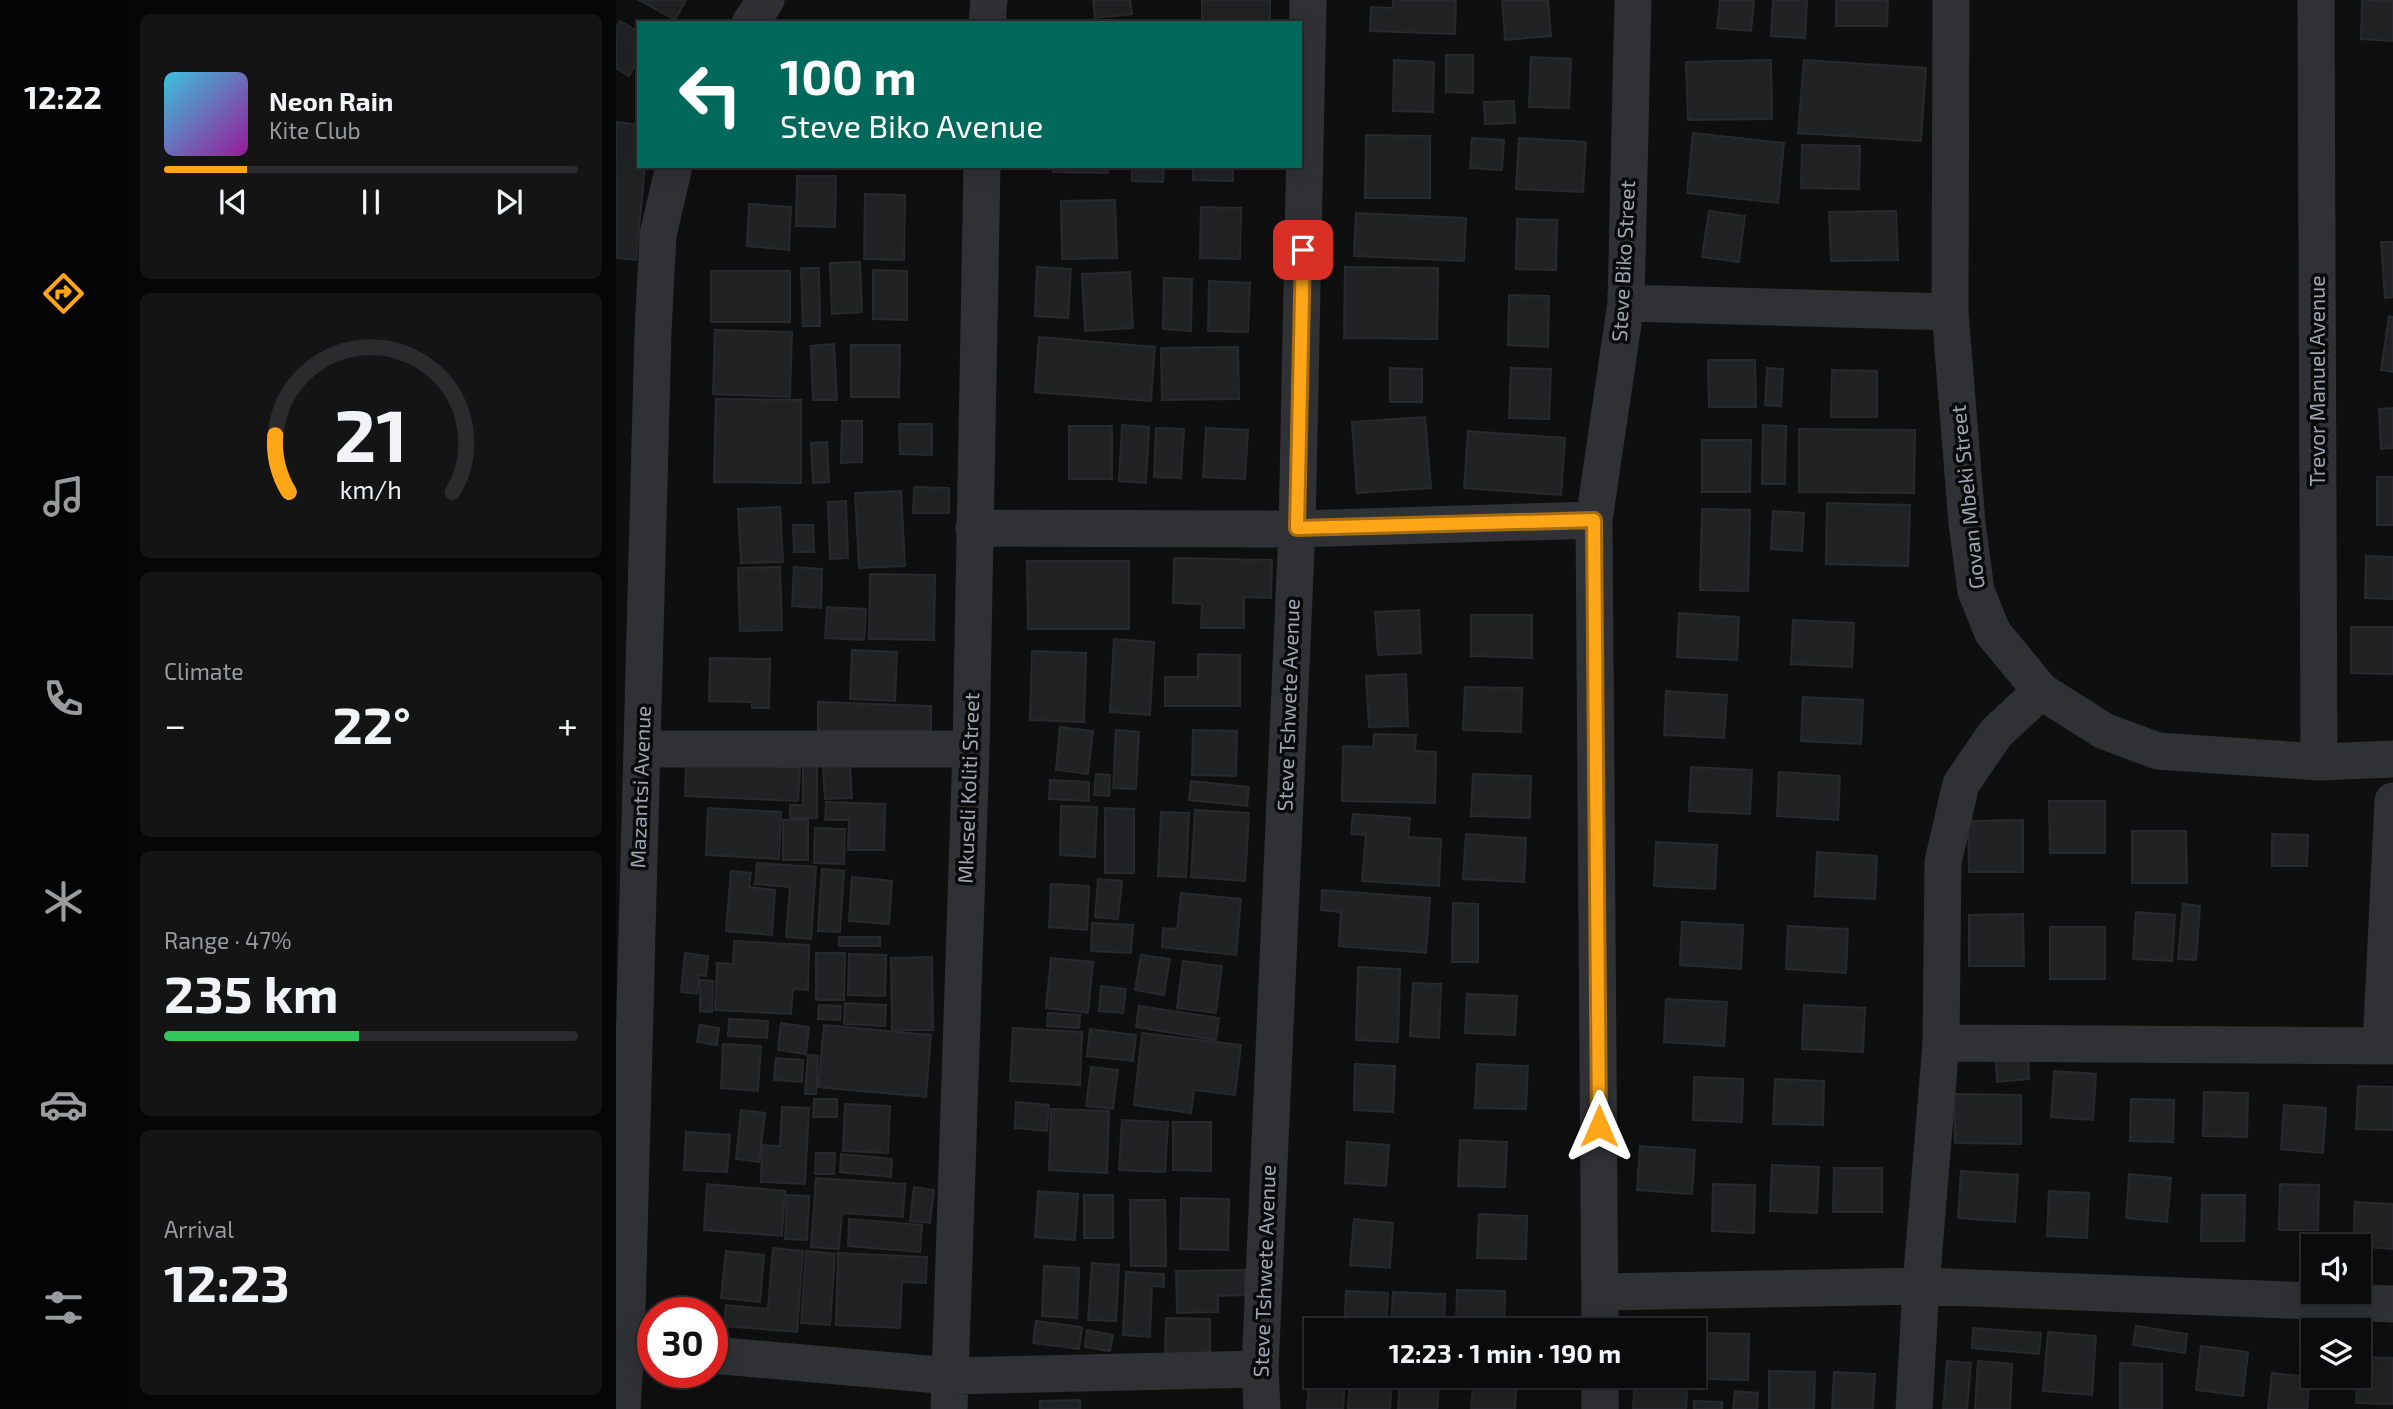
<!DOCTYPE html>
<html lang="en">
<head>
<meta charset="utf-8">
<style>
	body { margin:0; font-family:"Exo 2",sans-serif; background:#141415; color:#f1f3f6; height:100vh; display:flex; flex-direction:column; font-size:26px; white-space:nowrap }
	* { box-sizing:border-box; margin:0 }
	p { font-size:23px; color:#9a9b9d }
	.icon { flex:none; width:38px; height:38px; fill:none; stroke:currentColor; stroke-width:2; stroke-linecap:round; stroke-linejoin:round }
	.map { position:relative; flex:1; overflow:hidden }
	.drawer { display:flex; flex-direction:column; gap:14px; padding:14px; background:#060607; width:490px }
	.drawer>* { flex:none }
	.top-card { position:absolute; left:21px; top:21px; width:665px; height:147px; border-radius:0px; box-shadow:0 4px 18px #0003,0 0 0 2px #2b2b2d; background:#00695c; color:#fff; overflow:hidden }
	.fabs { position:absolute; left:1685px; top:1234px; display:grid; gap:14px }
	.fabs a { display:grid; place-items:center; width:70px; height:70px; border-radius:0px; background:#0b0b0c; box-shadow:0 4px 18px #0003,0 0 0 2px #2b2b2d; font-size:35px }
	.speed { position:absolute; left:21px; top:1297px; display:flex; gap:14px; font-size:35px; font-weight:700; text-align:center }
	.speed>* { display:grid; place-content:center; width:91px; height:91px; border-radius:50%; background:#0b0b0c; box-shadow:0 4px 18px #0003,0 0 0 2px #2b2b2d; line-height:1 }
	.speed .limit { border:10px solid #d22; background:#fff; color:#111 }
	.pin { position:absolute; display:grid; place-items:center; width:60px; height:60px; color:#fff; margin:-30px; border-radius:14px; box-shadow:0 4px 10px #0006 }
	.me { position:absolute; width:77px; margin:-38px; rotate:0deg; stroke-linejoin:round; filter:drop-shadow(0 0 5px #0008) }
	.turn { display:flex; align-items:center; gap:24px; height:147px; padding:0 28px; font-size:32px }
	.turn .icon { width:91px; height:91px; stroke-width:2.5 }
	.turn b { display:block; font-size:49px; line-height:60px }
	.big { font-size:52px; font-weight:700; line-height:1.1 }
	.drawer .tile { flex:1; display:flex; flex-direction:column; justify-content:center; gap:10px; min-width:0; padding:0 24px; border-radius:10px; background:#141415 }
	.drawer .dial { align-items:center; gap:0 }
	.dial svg { height:182px; overflow:visible; fill:none; stroke:#2b2b2d; stroke-width:7; stroke-linecap:round; text-anchor:middle }
	.dial text { fill:#f1f3f6; stroke:none }
	.song { display:flex; align-items:center; gap:21px }
	.cover { width:84px; height:84px; border-radius:10px; background:linear-gradient(135deg,hsl(190 70% 55%),hsl(300 70% 35%)) }
	.played { height:7px; border-radius:4px; background:linear-gradient(90deg,#ffa618 20%,#2b2b2d 20%) }
	.keys { display:flex; justify-content:space-around; direction:ltr }
	.heat { display:flex; justify-content:space-between; align-items:center; font-size:38px; direction:ltr }
	.charge { height:10px; border-radius:5px; background:linear-gradient(90deg,#34c759 47%,#2b2b2d 0) }
	.trip { position:absolute; left:688px; top:1318px; width:402px; height:70px; border-radius:0px; background:#0b0b0c; box-shadow:0 4px 18px #0003,0 0 0 2px #2b2b2d; font-weight:700; line-height:70px; text-align:center }
	main { display:flex; flex:1; min-height:0 }
	.tab-bar { display:flex; flex-direction:column; width:126px; justify-content:space-around; align-items:center; background:#040405; color:#9a9b9d }
	.tab-bar .icon { width:49px; height:49px }
	.tab-bar .current { color:#ffa618 }
	.tab-bar b { font-size:32px; color:#f1f3f6 }
	.map>svg:first-child { display:block }
	.building { fill:#212224; stroke:#28292c; stroke-width:2 }
	.lines { fill:none; stroke-linecap:round; stroke-linejoin:round }
	.minor { stroke:#2f3135; stroke-width:37 }
	.route-casing { stroke:#a66c10; stroke-width:18 }
	.route { stroke:#ffa618; stroke-width:12 }
	.labels { text-anchor:middle; stroke-width:7; stroke-linejoin:round; paint-order:stroke }
	.street-label { font-size:21px; fill:#9ea5b3; stroke:#0a0a0b }
</style>
</head>
<body>
<main>
<nav class="tab-bar">
<b>12:22</b>
<svg class="icon current" aria-label="directions" viewBox="0 0 24 24"><path d="M12 3l9 9-9 9-9-9zM9 14v-3h6M13 9l2 2-2 2"/></svg>
<svg class="icon" aria-label="music" viewBox="0 0 24 24"><path d="M9 18V5l10-2v13"/><circle cx="6" cy="18" r="3"/><circle cx="16" cy="16" r="3"/></svg>
<svg class="icon" aria-label="phone" viewBox="0 0 24 24"><path d="M5 4h4l2 5-3 2q2 4 5 5l2-3 5 2v4C11 20 4 13 5 4z"/></svg>
<svg class="icon" aria-label="climate" viewBox="0 0 24 24"><path d="M12 3v18M4 7l16 10M4 17L20 7"/></svg>
<svg class="icon" aria-label="car" viewBox="0 0 24 24"><path d="M5 17H2v-5l4-1 3-4h7l3 4 3 1v5h-3M9 17h6M6 11h13"/><circle cx="7" cy="17" r="2"/><circle cx="17" cy="17" r="2"/></svg>
<svg class="icon" aria-label="filters" viewBox="0 0 24 24"><path d="M4 7h16M4 17h16"/><circle cx="9" cy="7" r="2"/><circle cx="15" cy="17" r="2"/></svg>
</nav>
<section class="drawer">
<div class="tile">
<div class="song"><i class="cover"></i><div><b>Neon Rain</b><p>Kite Club</p></div></div>
<div class="played"></div>
<div class="keys"><svg class="icon" aria-label="previous" viewBox="0 0 24 24"><path d="M18 5L8 12l10 7zM5 5v14"/></svg><svg class="icon" aria-label="pause" viewBox="0 0 24 24"><path d="M8 5v14M16 5v14"/></svg><svg class="icon" aria-label="next" viewBox="0 0 24 24"><path d="M6 5l10 7-10 7zM19 5v14"/></svg></div>
</div>
<div class="tile dial"><svg viewBox="0 0 100 80">
<path d="M14 69A42 42 0 1 1 86 69"/>
<path d="M14 69A42 42 0 0 1 8 44" stroke="#ffa618"/>
<text x="50" y="56" font-size="32" font-weight="700">21</text>
<text x="50" y="72" font-size="11">km/h</text>
</svg></div>
<div class="tile"><p>Climate</p>
<div class="heat"><a>−</a><b class="big">22°</b><a>+</a></div>
</div>
<div class="tile"><p>Range · 47%</p><b class="big">235 km</b><div class="charge"></div></div>
<div class="tile"><p>Arrival</p><b class="big">12:23</b></div>
</section>
<div class="map">
<svg width="1777" height="1409" viewBox="0 0 1777 1409">
	<rect width="100%" height="100%" fill="#0f0f10"/>
	<!-- building -->
	<path class="building" d="M23,0h47l-11,20z
		M477,0h37l2,14 -37,4z
		M586,0h68v21h-68z
		M777,0h63l-1,34 -85,-3 1,-24 22,1z
		M886,0h46l3,36 -46,4z
		M1104,0h34l-3,31 -34,-3z
		M1157,0h34l-2,38 -34,-2z
		M1220,0h52l-1,26h-51z
		M1746,0l31,1v40l-32,-2z
		M4,21l19,11v27l-10,17 -13,-8v-40z
		M830,55h27v38l-27,-1z
		M915,57l40,2 -2,49 -40,-1z
		M778,60l40,2 -1,50 -40,-1z
		M1155,60l1,59 -84,1 -2,-58z
		M1188,60l122,8 -5,73 -123,-8z
		M898,101l1,22 -30,1 -1,-22z
		M0,122l23,3v41h6l-9,94 -20,-2z
		M1077,133l91,10 -6,60 -91,-10z
		M750,135l64,1v62h-65z
		M856,138l32,2 -2,30 -32,-2z
		M903,138l67,4 -3,50 -67,-3z
		M1186,145l58,1 -1,43 -58,-1z
		M437,166h55v7l-55,-1z
		M516,166h32l-1,16 -31,-1z
		M577,166h40v15l-40,-1z
		M181,176h39l-1,51 -39,-1z
		M249,194l40,1 -1,65 -40,-1z
		M499,200l2,58 -55,1 -1,-58z
		M133,204l42,3 -2,43 -42,-4z
		M585,207l40,1 -1,51 -40,-1z
		M1093,211l36,5 -6,46 -37,-5z
		M1280,211l2,49 -67,1 -2,-49z
		M740,213l110,5 -2,43 -110,-5z
		M901,219l40,1 -1,50 -40,-1z
		M1765,242h12v55l-8,1z
		M244,262l2,50 -30,2 -2,-51z
		M421,267l34,2 -3,49 -33,-2z
		M729,267l93,1 -1,71 -93,-1z
		M185,268h18l1,58h-17z
		M257,270l34,1v49l-34,-1z
		M95,271h79v51h-79z
		M514,272l3,56 -48,3 -3,-57z
		M548,278l28,1 -1,52 -28,-2z
		M593,281l41,2 -2,49 -40,-1z
		M893,295l40,1 -1,51 -40,-2z
		M1773,316l4,1v55l-12,-2z
		M99,330l77,2 -2,65 -77,-3z
		M423,337l116,10 -4,54 -116,-9z
		M218,344l3,56h-24l-2,-54z
		M235,345h49l-1,52h-48z
		M622,347l1,52 -77,1 -1,-52z
		M1092,360h47l1,47h-47z
		M774,368l32,1v33h-32z
		M895,368l40,1 -2,50 -40,-1z
		M1151,368l16,1 -2,37 -16,-1z
		M1216,370l45,1v46h-46z
		M100,399l85,1v83l-87,-1z
		M1777,408v40l-12,1 -2,-40z
		M809,417l6,71 -74,5 -5,-71z
		M226,421h20v41l-21,1z
		M283,424h33v31l-32,-1z
		M506,425l27,2 -3,56 -27,-2z
		M1147,425l23,1 -1,58h-23z
		M453,426h43v53h-43z
		M540,428l28,1 -3,49 -27,-1z
		M590,428l42,2 -3,49 -42,-2z
		M1183,429l116,1 -1,63 -115,-1z
		M852,431l97,7 -4,57 -97,-7z
		M1086,440h49l-1,52h-48z
		M211,442l2,40 -16,1 -2,-40z
		M1761,477h16v48h-16z
		M298,487l35,1v25h-36z
		M285,491l4,75 -46,2 -4,-75z
		M230,501l2,57 -18,1 -2,-57z
		M1211,503l83,2 -2,61 -82,-2z
		M164,507l3,55 -42,1 -3,-54z
		M1086,509l48,1 -2,81 -48,-1z
		M1157,511l31,2 -2,38 -31,-2z
		M177,525h20l1,27h-20z
		M1750,556l27,1v42l-28,-1z
		M558,558l98,2 -1,38 -27,-1v31h-43l1,-24 -29,-1z
		M411,561h102v68h-101z
		M164,567l2,63 -42,1 -2,-63z
		M178,567l28,2 -1,39 -29,-2z
		M254,574l65,1 -1,65 -65,-1z
		M211,607l39,2 -2,31 -39,-2z
		M803,610l2,43 -43,2 -3,-43z
		M1063,613l60,4 -2,43 -60,-3z
		M855,615h61v43l-61,-2z
		M1177,620l61,3 -2,44 -61,-3z
		M1735,627h42v47l-42,-1z
		M498,639l40,3 -4,73 -40,-3z
		M236,650l45,2 -2,49 -45,-2z
		M416,651l54,2 -2,69 -54,-2z
		M582,654l42,1v51h-75v-29h33z
		M94,658l60,1 -1,49h-17v-6l-43,-1z
		M790,674l2,52 -39,1 -3,-51z
		M849,687l57,1 -1,44 -58,-2z
		M1050,691l61,4 -3,43 -60,-3z
		M1187,697l60,3 -2,44 -60,-3z
		M202,702l113,4v30l-113,-3z
		M444,727l33,4 -5,43 -32,-4z
		M500,730l23,2 -3,57 -23,-1z
		M577,730l44,1 -1,45 -44,-1z
		M758,734l42,1 -1,16 21,1 -1,51 -93,-2 1,-55 30,1z
		M187,761h14v57h-27v-13h13z
		M70,762l114,6 -2,33 -113,-5z
		M234,765l2,33 -27,1 -2,-32z
		M1075,767l61,3 -2,44 -61,-3z
		M1163,772l61,4 -2,44 -61,-4z
		M480,774l14,1 -1,21 -15,-1z
		M857,774l58,2 -1,42 -59,-2z
		M434,780l39,2v19l-40,-2z
		M575,781l58,6 -2,19 -58,-6z
		M1433,801h56v52h-55z
		M210,802l59,2 -1,46h-36l1,-30h-24z
		M445,806l36,1 -2,50 -35,-2z
		M92,808l73,4 -2,47 -73,-4z
		M489,808l29,1v64h-29z
		M579,810l54,3 -4,68 -54,-4z
		M545,812l28,1 -3,64 -28,-1z
		M737,814l57,4 -2,19 33,2 -2,47 -77,-5 4,-46 -15,-1z
		M167,820h25v40h-25z
		M1407,820v52h-54l-1,-51z
		M199,828l30,1 -1,35 -30,-1z
		M1516,831h54l1,52h-55z
		M850,834l60,4 -2,44 -61,-3z
		M1656,834l36,1 -1,31h-35z
		M1040,842l61,3 -2,44 -61,-3z
		M1201,852l60,4 -2,43 -60,-3z
		M141,863l59,4 -5,72 -25,-2 4,-50 -35,-3z
		M206,869l22,2 -4,61 -22,-1z
		M115,871l20,2 -2,14 26,3 -3,45 -46,-4z
		M236,877l40,4 -3,43 -40,-3z
		M482,879l24,2 -4,38 -23,-2z
		M435,884l38,2 -2,44 -38,-3z
		M706,890l108,8 -4,55 -87,-7 2,-34 -20,-2z
		M565,893l60,6 -5,56 -74,-8 1,-19 14,1z
		M837,903l25,1v58h-26z
		M1567,904l17,2 -4,54 -18,-1z
		M1520,912l39,3 -3,46 -39,-2z
		M1407,914l1,52h-55v-51z
		M1066,922l61,3 -2,44 -61,-4z
		M476,923l41,2 -2,28 -40,-2z
		M1172,926l60,3 -2,44 -60,-4z
		M1434,927h55v52h-55z
		M223,937h41v9h-41z
		M118,941l75,4 -1,45 -15,-1 -2,25 -76,-4 2,-47 16,1z
		M69,953l23,3 -2,20 -7,-1 -2,19 -16,-2z
		M200,953h29l-1,47h-28z
		M233,954l37,1 -1,41 -37,-1z
		M525,955l29,4 -6,36 -29,-5z
		M316,957l1,73h-41l-1,-72z
		M435,958l42,4 -5,51 -42,-5z
		M567,961l39,5 -6,47 -39,-5z
		M742,967l42,2 -2,73 -42,-2z
		M84,980l13,1 -1,31 -12,-1z
		M797,983l28,1 -2,54 -29,-2z
		M485,986l25,3 -3,24 -24,-2z
		M851,994l50,2 -2,39 -50,-2z
		M1050,999l61,3 -3,44 -60,-4z
		M229,1003l41,2 -1,21 -41,-2z
		M203,1005l22,1 -1,14 -22,-1z
		M1188,1005l61,3 -2,44 -61,-3z
		M523,1006l80,12 -3,22 -80,-13z
		M432,1013l32,2 -1,13 -32,-2z
		M113,1019l39,2 -1,17 -39,-2z
		M165,1023l28,4 -3,27 -28,-4z
		M84,1025l19,3 -2,17 -20,-3z
		M208,1025l107,10 -5,62 -108,-10z
		M397,1028l69,4 -2,53 -70,-4z
		M474,1029l46,6 -3,26 -46,-5z
		M526,1033l99,12 -6,50 -41,-5 -3,23 -57,-8z
		M107,1044l38,2 -3,45 -37,-3z
		M192,1055l10,1 -2,38h-11z
		M160,1058l27,2 -1,22 -28,-2z
		M1412,1059l1,20 -32,3 -1,-22z
		M739,1064l40,2 -2,46 -39,-2z
		M861,1064l51,2 -2,43 -51,-1z
		M475,1067l27,3 -5,39 -27,-3z
		M1438,1071l42,3 -3,46 -42,-3z
		M1078,1077l49,2 -1,43 -49,-2z
		M1159,1079l49,2 -1,44 -50,-1z
		M1742,1086l35,1v43l-37,-1z
		M1588,1092l44,1 -1,44 -44,-1z
		M1338,1094l67,1v49l-66,-1z
		M198,1099h23v18h-24z
		M1515,1099l43,1 -1,42 -43,-1z
		M400,1102l33,3 -2,26 -32,-3z
		M229,1104l45,2 -2,47 -45,-2z
		M1668,1105l42,3 -3,45 -42,-4z
		M166,1107l27,1 -4,76 -44,-2 1,-37 18,1z
		M435,1109l58,2 -2,62 -58,-3z
		M125,1110l24,3 -6,49 -23,-3z
		M506,1120l46,2 -3,50 -46,-2z
		M557,1122h38v49l-38,-1z
		M70,1132l44,3 -3,37 -43,-2z
		M844,1140l47,2 -2,45 -47,-1z
		M731,1142l42,3 -3,41 -41,-3z
		M1024,1146l55,4 -3,44 -55,-4z
		M200,1153h19l-1,21h-19z
		M225,1154l51,5 -1,18 -51,-5z
		M1156,1165l47,2 -2,46 -47,-2z
		M1218,1168h48v44h-49z
		M1345,1171l57,4 -3,47 -57,-4z
		M1513,1174l42,4 -4,44 -41,-4z
		M200,1178l89,6 -2,33 -61,-4 -3,36 -28,-2z
		M91,1184l78,7 -3,45 -78,-6z
		M1097,1184l42,1 -1,48 -42,-2z
		M1664,1184l39,1 -1,45h-39z
		M298,1187l20,3 -4,33 -20,-2z
		M422,1191l40,3 -3,46 -40,-3z
		M1433,1191l40,2 -2,45 -40,-2z
		M171,1195l22,1 -2,44 -22,-1z
		M468,1195h29v43h-29z
		M1586,1195h43l-1,46h-43z
		M565,1198l48,1 -1,51 -48,-1z
		M514,1200h35l1,66h-35z
		M1739,1202l38,2v45l-40,-3z
		M863,1214l48,2 -1,43 -49,-1z
		M233,1219l73,6 -2,27 -72,-6z
		M738,1219l39,4 -3,45 -40,-3z
		M157,1248l30,3 -6,81 -73,-6 2,-21 42,4z
		M110,1251l38,4 -4,47 -39,-4z
		M190,1251l29,3 -5,71 -29,-2z
		M222,1253l89,4 -1,26 -24,-1 -2,46 -64,-3z
		M476,1263l27,2 -3,56 -28,-1z
		M428,1266l35,2 -2,50 -35,-2z
		M629,1270v25l-27,1v16l-41,1 -1,-42z
		M510,1272l38,2v13l-12,-1 -2,51 -27,-2z
		M841,1290l48,1 -1,39h-48z
		M730,1291l42,2 -2,37h-42z
		M777,1292l52,2 -1,36h-53z
		M550,1318l44,1v36l-45,-1z
		M420,1321l46,6 -3,22 -46,-6z
		M1520,1326l51,8 -2,19 -52,-8z
		M1357,1328l68,5 -2,21 -67,-6z
		M471,1330l26,5 -3,16 -25,-4z
		M1432,1332l48,4 -4,59 -49,-4z
		M1090,1333l43,1 -1,46 -43,-1z
		M1585,1346l47,6 -5,44 -47,-6z
		M696,1349h4v27h29l-2,33h-36z
		M1743,1357l34,1v46l-37,-1z
		M1331,1361l24,2 -4,46h-24z
		M1362,1361l34,3 -2,45h-35z
		M1504,1363l42,1v45h-42z
		M1153,1371l46,1 -1,37h-45z
		M1218,1372l41,2 -2,35h-41z
		M1656,1373l38,4 -3,32h-39z
		M734,1376h42l-2,33h-42z
		M784,1376h40l-3,33h-39z
		M858,1376h43l-2,33h-44z
		M1019,1376h53l-2,33h-53z
		M1119,1391l23,2 -1,16h-24z
		M464,1400v9h-40v-8z
		M1078,1401l28,1v7h-28z"/>
	<g class="lines">
		<!-- minor -->
		<path class="minor" d="M1335,0l-1,312 17,211 9,68 17,42 48,58 63,40 54,20 161,11 74,-3
			M1700,0l3,762
			M134,23l16,-23
			M371,23l2,-23
			M1010,303l324,9
			M358,528l323,1 297,-9
			M27,749h328
			M1325,1043l452,3
			M1765,1046l12,-245
			M984,1292l321,-6 472,18
			M984,1330l-6,-810 32,-217 7,-303
			M96,1355l238,21 310,-7
			M6,1409l4,-61 27,-1016 5,-97 16,-69
			M333,1409l22,-660 11,-583
			M646,1409l-2,-40 37,-840 11,-529
			M984,1409v-33
			M1298,1409l7,-123 20,-243 2,-181 18,-78 35,-51 45,-42"/>
	</g>
	<g class="lines">
		<!-- route casing -->
		<g class="route-casing">
			<path id="route" d="M687,250l-6,278 297,-8 5,606"/>
		</g>
		<!-- route -->
		<use href="#route" class="route"/>
	</g>
	<g class="labels">
		<!-- street labels -->
		<g class="street-label">
			<text transform="translate(1008 261) rotate(-87)" y="7">Steve Biko Street</text>
			<text transform="translate(1702 381) rotate(-90)" y="7">Trevor Manuel Avenue</text>
			<text transform="translate(1352 497) rotate(-96)" y="7">Govan Mbeki Street</text>
			<text transform="translate(673 705) rotate(-88)" y="7">Steve Tshwete Avenue</text>
			<text transform="translate(25 787) rotate(-88)" y="7">Mazantsi Avenue</text>
			<text transform="translate(353 788) rotate(-88)" y="7">Mkuseli Koliti Street</text>
			<text transform="translate(649 1271) rotate(-88)" y="7">Steve Tshwete Avenue</text>
		</g>
	</g>
</svg>
<div class="fabs">
<a><svg class="icon" aria-label="sound" viewBox="0 0 24 24"><path d="M4 9h4l5-4v14l-5-4H4zM17 9q2 3 0 6"/></svg></a>
<a><svg class="icon" aria-label="layers" viewBox="0 0 24 24"><path d="M12 4l9 5-9 5-9-5zM3 14l9 5 9-5"/></svg></a>
</div>
<div class="speed"><div class="limit">30</div></div>
<div class="pin" style="left:687px;top:250px;background:#d93025"><svg class="icon" aria-label="arrive" viewBox="0 0 24 24"><path d="M6 21V4h12l-3 4 3 4H6"/></svg></div>
<svg class="me" style="left:983px;top:1126px" viewBox="-20 -20 40 40"><path d="M0-17L14 15 0 8-14 15z" fill="#ffa618" stroke="#fff" stroke-width="4"/></svg>
<div class="trip">12:23 · 1 min · 190 m</div>
<div class="top-card">
<div class="turn"><svg class="icon" aria-label="left" viewBox="0 0 24 24"><path d="M17 20v-9H6M10 6l-5 5 5 5"/></svg><div><b>100 m</b>Steve Biko Avenue</div></div>
</div>
</div>
</main>
</body>
</html>
